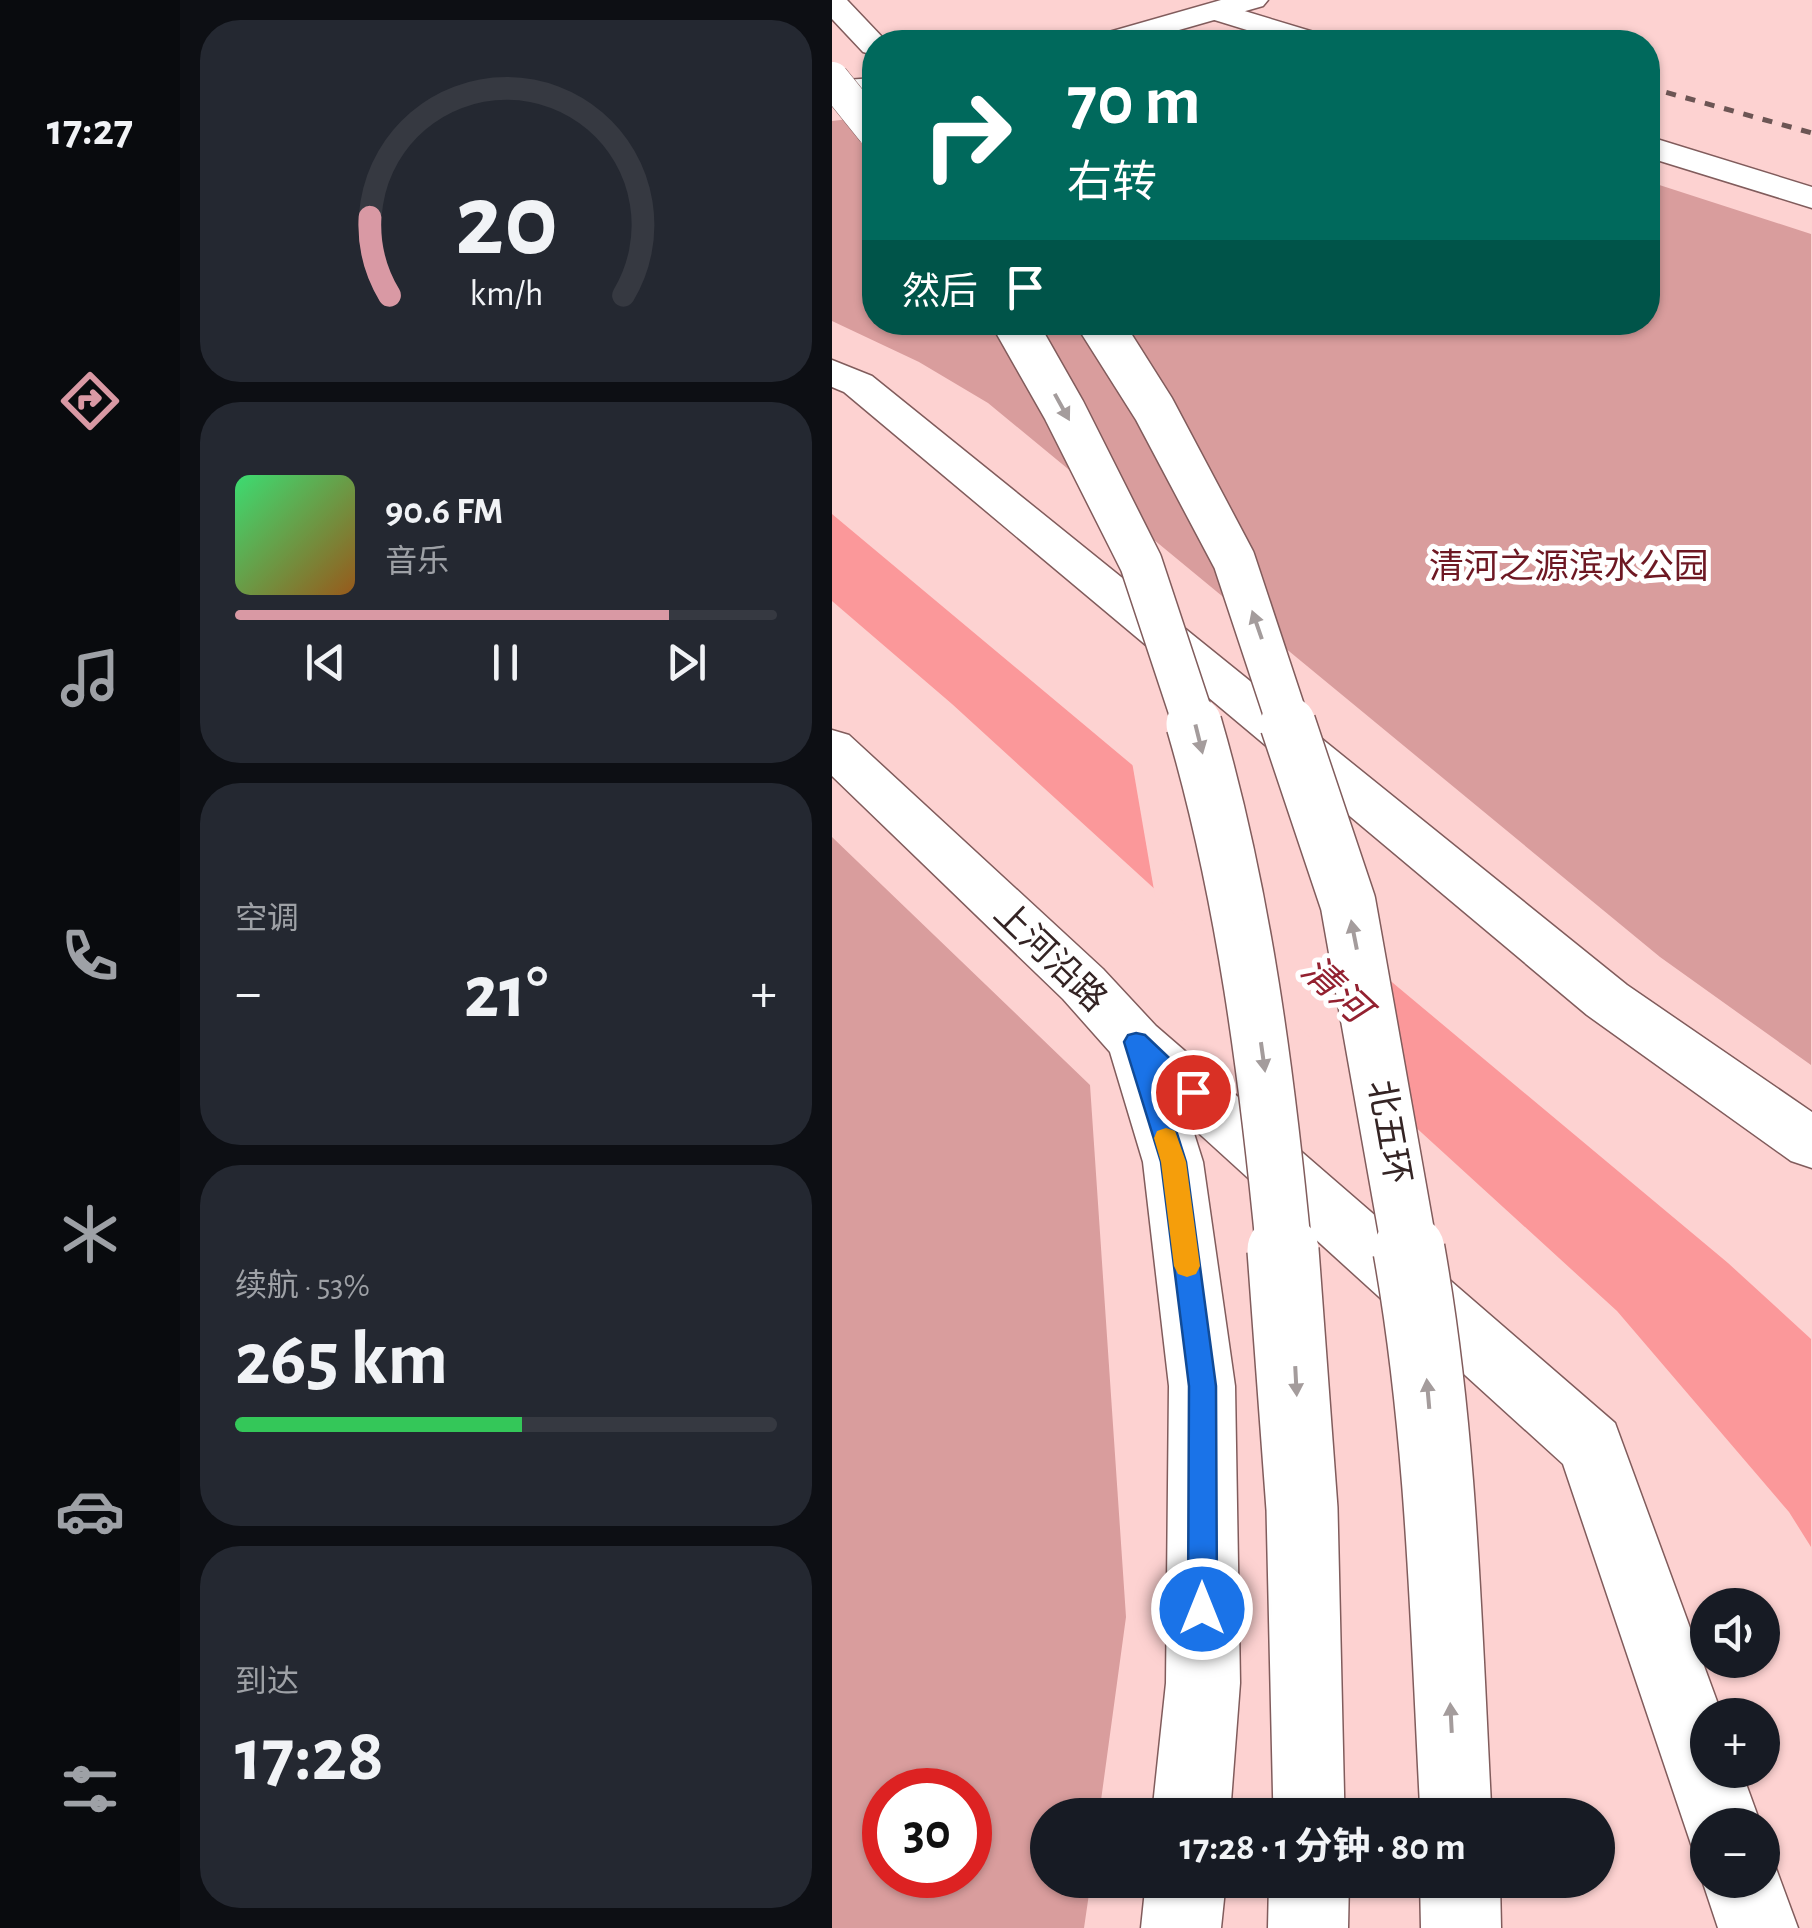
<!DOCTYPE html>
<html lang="zh">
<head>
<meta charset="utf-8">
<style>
	body { margin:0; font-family:"Alegreya Sans","Noto Sans SC",sans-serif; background:#242831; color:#f1f3f6; height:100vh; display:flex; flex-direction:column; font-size:38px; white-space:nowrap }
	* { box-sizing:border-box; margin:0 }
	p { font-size:32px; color:#9ea1a6 }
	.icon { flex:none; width:55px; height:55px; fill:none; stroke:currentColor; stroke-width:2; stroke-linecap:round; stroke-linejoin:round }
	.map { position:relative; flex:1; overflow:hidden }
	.details { display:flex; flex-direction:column; gap:20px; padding:20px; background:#0d0f14; width:652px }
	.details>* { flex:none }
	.banner { position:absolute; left:30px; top:30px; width:798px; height:305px; border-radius:40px; box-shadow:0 2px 8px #0004; background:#00695c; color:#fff; overflow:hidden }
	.controls { position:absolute; left:858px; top:1588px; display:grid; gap:20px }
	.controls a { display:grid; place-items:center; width:90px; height:90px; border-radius:50%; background:#171b24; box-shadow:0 2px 8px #0004; font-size:50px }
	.speed { position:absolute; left:30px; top:1768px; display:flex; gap:20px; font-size:50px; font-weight:700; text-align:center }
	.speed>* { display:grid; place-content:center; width:130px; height:130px; border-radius:50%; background:#171b24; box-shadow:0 2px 8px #0004; line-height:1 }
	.speed .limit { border:15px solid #d22; background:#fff; color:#111 }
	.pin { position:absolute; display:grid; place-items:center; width:85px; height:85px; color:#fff; margin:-42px; border:5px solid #fff; border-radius:50%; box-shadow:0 2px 10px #0007 }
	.me { position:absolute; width:110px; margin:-55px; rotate:0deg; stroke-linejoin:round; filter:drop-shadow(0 0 8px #0008) }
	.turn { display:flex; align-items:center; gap:35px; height:210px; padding:0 40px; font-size:45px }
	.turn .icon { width:130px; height:130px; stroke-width:2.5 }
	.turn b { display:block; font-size:70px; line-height:85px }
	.then { display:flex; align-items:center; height:95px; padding:0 40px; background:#0003; gap:20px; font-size:38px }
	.big { font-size:75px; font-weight:700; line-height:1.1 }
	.details .tile { flex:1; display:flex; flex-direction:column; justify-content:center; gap:15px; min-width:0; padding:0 35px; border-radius:40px; background:#242831 }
	.details .dial { align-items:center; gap:0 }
	.dial svg { height:260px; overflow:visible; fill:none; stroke:#363941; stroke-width:7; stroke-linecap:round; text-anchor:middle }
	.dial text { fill:#f1f3f6; stroke:none }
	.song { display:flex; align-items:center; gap:30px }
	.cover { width:120px; height:120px; border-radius:15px; background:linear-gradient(135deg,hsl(140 70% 55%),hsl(30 70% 35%)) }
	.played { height:10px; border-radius:5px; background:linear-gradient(90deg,#d999a4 80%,#363941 80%) }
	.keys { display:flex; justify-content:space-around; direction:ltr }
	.heat { display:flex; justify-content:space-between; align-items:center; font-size:55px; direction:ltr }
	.charge { height:15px; border-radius:8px; background:linear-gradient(90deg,#34c759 53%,#363941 0) }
	.trip { position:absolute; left:198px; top:1798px; width:585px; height:100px; border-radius:50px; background:#171b24; box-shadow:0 2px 8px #0004; font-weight:700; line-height:100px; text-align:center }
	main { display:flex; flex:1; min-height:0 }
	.tab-bar { display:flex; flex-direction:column; width:180px; justify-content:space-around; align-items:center; background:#090b0e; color:#9ea1a6 }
	.tab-bar .icon { width:70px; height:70px }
	.tab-bar .active { color:#d999a4 }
	.tab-bar b { font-size:45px; color:#f1f3f6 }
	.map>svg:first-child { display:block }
	.green { fill:#d99d9d; fill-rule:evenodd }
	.water { fill:#fb989a }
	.pier { fill:#fdd2d1 }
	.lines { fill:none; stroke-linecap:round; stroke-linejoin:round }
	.minor-casing { stroke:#815c5c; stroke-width:3 }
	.major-casing { stroke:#815c5c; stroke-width:3 }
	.highway-casing { stroke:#815c5c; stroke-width:3 }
	.minor { fill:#fff; fill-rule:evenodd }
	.major { fill:#fff; fill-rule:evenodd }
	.highway { fill:#fff; fill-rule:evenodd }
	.rail { stroke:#6c5554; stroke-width:5; stroke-dasharray:10 10; stroke-linecap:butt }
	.highway-bridge-far3-casing { stroke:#815c5c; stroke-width:35; stroke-linecap:butt }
	.highway-bridge-far2-casing { stroke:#815c5c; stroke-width:45; stroke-linecap:butt }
	.highway-bridge-far1-casing { stroke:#815c5c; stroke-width:58; stroke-linecap:butt }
	.highway-bridge-casing { stroke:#815c5c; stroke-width:74; stroke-linecap:butt }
	.highway-bridge-far3 { stroke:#fff; stroke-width:34 }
	.highway-bridge-far2 { stroke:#fff; stroke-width:42 }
	.highway-bridge-far1 { stroke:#fff; stroke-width:55 }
	.highway-bridge { stroke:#fff; stroke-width:71 }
	.oneway { fill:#a49c9c }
	.route { fill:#1a73e8; stroke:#114b97; stroke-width:2.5 }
	.slow { fill:#f59e0b }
	.labels { text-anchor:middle; stroke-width:10; stroke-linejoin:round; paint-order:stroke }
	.park-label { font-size:35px; fill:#6e1823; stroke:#fff }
	.street-label { font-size:35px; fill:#342424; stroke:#fff }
	.water-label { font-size:38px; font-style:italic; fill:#932130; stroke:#fff }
</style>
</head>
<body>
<main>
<nav class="tab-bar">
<b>17:27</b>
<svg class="icon active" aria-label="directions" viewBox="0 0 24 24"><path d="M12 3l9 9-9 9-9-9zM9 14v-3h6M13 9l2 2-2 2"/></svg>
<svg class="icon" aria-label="music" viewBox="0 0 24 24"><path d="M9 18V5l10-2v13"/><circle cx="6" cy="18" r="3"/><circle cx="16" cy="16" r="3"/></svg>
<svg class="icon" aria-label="phone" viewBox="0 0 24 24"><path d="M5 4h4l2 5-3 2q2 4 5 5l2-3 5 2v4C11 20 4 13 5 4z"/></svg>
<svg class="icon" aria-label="climate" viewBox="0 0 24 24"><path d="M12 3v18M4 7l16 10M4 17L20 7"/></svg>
<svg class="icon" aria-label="car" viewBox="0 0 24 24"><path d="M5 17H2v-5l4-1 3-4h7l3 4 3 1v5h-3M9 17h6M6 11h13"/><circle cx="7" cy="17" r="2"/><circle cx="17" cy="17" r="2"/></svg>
<svg class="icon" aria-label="filters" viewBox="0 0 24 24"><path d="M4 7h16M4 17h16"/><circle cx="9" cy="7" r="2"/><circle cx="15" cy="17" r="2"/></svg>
</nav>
<section class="details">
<div class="tile dial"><svg viewBox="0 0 100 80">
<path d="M14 69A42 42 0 1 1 86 69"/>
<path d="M14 69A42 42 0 0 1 8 45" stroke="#d999a4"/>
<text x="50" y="56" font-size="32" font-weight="700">20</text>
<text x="50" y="72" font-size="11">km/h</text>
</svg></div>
<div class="tile">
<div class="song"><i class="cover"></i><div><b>90.6 FM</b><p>音乐</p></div></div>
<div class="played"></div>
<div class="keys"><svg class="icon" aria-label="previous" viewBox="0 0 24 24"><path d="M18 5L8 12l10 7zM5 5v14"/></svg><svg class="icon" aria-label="pause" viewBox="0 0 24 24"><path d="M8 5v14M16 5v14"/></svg><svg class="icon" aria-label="next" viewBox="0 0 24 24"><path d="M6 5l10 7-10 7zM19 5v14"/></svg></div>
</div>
<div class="tile"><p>空调</p>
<div class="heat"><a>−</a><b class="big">21°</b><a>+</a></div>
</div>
<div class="tile"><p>续航 · 53%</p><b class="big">265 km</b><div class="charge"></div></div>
<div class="tile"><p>到达</p><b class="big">17:28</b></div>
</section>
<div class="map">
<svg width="980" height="1928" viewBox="0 0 980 1928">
	<rect width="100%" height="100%" fill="#fdd2d1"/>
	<!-- green -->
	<path class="green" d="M42,116v206h773v-141l164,53v831l-151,-108 -672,-554 -69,-41 -87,-41v-200z
		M0,837l258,248 36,532 -27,198h-52v65h44l-7,48h-252zM52,1790h86v85h-86z"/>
	<!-- water -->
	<path class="water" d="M0,514l896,749 83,76v208l-22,-35 -172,-201 -665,-607 -120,-103z"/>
	<!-- pier -->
	<path class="pier" d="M299,756l238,200 28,161 -242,-221z"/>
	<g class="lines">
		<!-- minor casing -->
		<g class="minor-casing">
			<path id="minor" d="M386,3l109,33 4,6h-45l-78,-24 -5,-6 5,-6z
				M815,136l165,51v21l-165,-51z
				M0,360l40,16 755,609 185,127v56l-21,-7 -204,-146 -743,-623 -12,-5z
				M0,730l17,5 254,234 53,57 459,397 107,292h-15v55h34l20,55h-54v33l-13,-5 -131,-389 -371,-337 11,35 32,224 5,297 -10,132h-78l14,-132 3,-297 -26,-224 -33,-110 -47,-53 -231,-223z
				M930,1849l8,3 28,76h-80l-16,-48 5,-11v11h55z
				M314,1880h80l-5,48h-80z"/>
		</g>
		<!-- major casing -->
		<g class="major-casing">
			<path id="major" d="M389,0h47l-5,6 -126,36h-46l4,-6z
				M42,78v18l-42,5v-20z"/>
		</g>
		<!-- highway casing -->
		<g class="highway-casing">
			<path id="highway" d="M0,0h15l38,40 2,2h-13v13l-11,-3 -31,-33z
				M437,1880h80l-1,48h-80z
				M588,1880h80l1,48h-80z"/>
		</g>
		<!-- minor -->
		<use href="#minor" class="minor"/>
		<!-- major -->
		<use href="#major" class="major"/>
		<!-- highway -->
		<use href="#highway" class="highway"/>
		<!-- rail -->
		<path class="rail" d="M572,38l24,4
			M534,40l12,2
			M815,87l165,46"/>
		<!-- highway-bridge-far3 casing -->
		<g class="highway-bridge-far3-casing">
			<path id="highway-bridge-far3" d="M0,79l42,52"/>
		</g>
		<!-- highway-bridge-far2 casing -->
		<g class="highway-bridge-far2-casing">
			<path id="highway-bridge-far2" d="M182,322l50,88 77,153 54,163
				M267,322l55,87 80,151 55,166"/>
		</g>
		<!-- highway-bridge-far1 casing -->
		<g class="highway-bridge-far1-casing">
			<path id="highway-bridge-far1" d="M362,724c50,171 73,351 90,528
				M456,724l60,179 62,349"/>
		</g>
		<!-- highway-bridge casing -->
		<g class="highway-bridge-casing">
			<path id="highway-bridge" d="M451,1250l19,259 7,306
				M577,1250c33,185 37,377 47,565"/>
		</g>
		<!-- highway-bridge-far3 -->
		<use href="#highway-bridge-far3" class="highway-bridge-far3"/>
		<!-- highway-bridge-far2 -->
		<use href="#highway-bridge-far2" class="highway-bridge-far2"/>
		<!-- highway-bridge-far1 -->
		<use href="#highway-bridge-far1" class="highway-bridge-far1"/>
		<!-- highway-bridge -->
		<use href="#highway-bridge" class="highway-bridge"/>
	</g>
	<!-- one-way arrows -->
	<defs><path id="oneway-solid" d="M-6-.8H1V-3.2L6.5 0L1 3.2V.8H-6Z" transform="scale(2.5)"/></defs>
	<g class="oneway">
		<use href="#oneway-solid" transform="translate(230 407) rotate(61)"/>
		<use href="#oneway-solid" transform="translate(425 625) rotate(-109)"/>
		<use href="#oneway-solid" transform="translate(367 739) rotate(76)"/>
		<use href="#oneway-solid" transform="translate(522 935) rotate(-101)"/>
		<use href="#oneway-solid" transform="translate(431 1057) rotate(82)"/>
		<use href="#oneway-solid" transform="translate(464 1381) rotate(87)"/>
		<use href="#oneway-solid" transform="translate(596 1394) rotate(-95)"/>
		<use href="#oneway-solid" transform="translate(619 1718) rotate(-93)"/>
	</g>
	<!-- route -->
	<path class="route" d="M304,1033l9,2 60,57 -3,7c-18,6 -31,-12 -43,-23l27,86 30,224 1,223 -4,11 -11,4 -10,-4 -4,-11 1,-223 -28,-224 -37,-120 4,-7z"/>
	<!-- slow -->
	<path class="slow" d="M334,1128l9,3 11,31 14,104 -4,8 -9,3 -9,-3 -4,-8 -13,-104 -7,-24 3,-7z"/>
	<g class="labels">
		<!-- park labels -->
		<g class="park-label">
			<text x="737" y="578">清河之源滨水公园</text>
		</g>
		<!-- street labels -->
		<g class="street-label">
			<text transform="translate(219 956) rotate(44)" y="12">上河沿路</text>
			<text transform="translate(558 1132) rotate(80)" y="12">北五环</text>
		</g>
		<!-- water labels -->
		<g class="water-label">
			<text transform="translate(504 989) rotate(43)" y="13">清河</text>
		</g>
	</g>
</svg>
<div class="controls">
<a><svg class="icon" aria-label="sound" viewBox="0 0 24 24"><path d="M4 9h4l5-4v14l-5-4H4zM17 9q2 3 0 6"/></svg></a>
<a>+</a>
<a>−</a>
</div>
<div class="speed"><div class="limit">30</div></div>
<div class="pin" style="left:361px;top:1092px;background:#d93025"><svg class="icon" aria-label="arrive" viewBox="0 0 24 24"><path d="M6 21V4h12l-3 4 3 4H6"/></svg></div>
<svg class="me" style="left:370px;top:1609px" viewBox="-20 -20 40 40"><circle r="17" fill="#1a73e8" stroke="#fff" stroke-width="3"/><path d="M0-11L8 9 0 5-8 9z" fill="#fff"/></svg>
<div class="trip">17:28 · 1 分钟 · 80 m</div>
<div class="banner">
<div class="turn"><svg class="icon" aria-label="right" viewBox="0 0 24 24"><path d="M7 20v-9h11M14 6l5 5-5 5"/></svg><div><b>70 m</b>右转</div></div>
<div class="then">然后<svg class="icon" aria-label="arrive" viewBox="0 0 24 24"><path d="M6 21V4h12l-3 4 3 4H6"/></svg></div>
</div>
</div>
</main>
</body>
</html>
